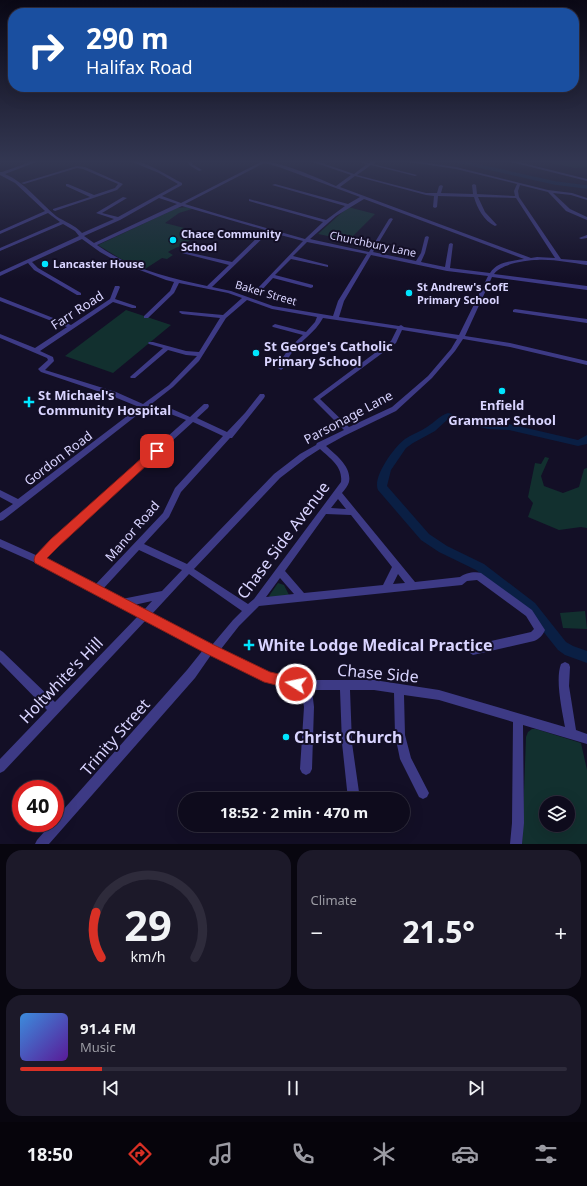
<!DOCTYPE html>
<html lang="en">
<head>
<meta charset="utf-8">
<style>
	body { margin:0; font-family:"Noto Sans",sans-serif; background:#1c1929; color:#f1f3f6; height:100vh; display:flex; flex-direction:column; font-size:15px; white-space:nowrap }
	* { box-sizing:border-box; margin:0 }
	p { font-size:13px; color:#9b9ba3 }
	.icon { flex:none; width:22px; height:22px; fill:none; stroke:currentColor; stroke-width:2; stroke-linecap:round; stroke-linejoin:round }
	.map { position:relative; height:844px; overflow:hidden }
	.sheet { display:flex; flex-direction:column; gap:6px; padding:6px; background:#08060f; flex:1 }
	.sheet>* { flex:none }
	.hud { position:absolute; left:8px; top:8px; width:571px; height:84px; border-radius:16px; box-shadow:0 4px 16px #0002,0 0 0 1px #2e2b3b; background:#1a4fa0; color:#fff; overflow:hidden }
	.tools { position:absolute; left:539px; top:796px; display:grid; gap:8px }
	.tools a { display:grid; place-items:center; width:36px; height:36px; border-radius:50%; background:#0e0b1c; box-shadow:0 4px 16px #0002,0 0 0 1px #2e2b3b; font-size:20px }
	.speed { position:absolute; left:12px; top:780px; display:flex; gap:8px; font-size:20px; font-weight:700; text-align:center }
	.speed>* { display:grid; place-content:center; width:52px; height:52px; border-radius:50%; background:#0e0b1c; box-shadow:0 4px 16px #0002,0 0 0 1px #2e2b3b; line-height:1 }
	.speed .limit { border:6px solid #d22; background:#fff; color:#111 }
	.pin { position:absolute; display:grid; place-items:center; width:34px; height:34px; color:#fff; margin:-17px; border-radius:8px; box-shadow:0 2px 6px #0006 }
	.me { position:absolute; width:44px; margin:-22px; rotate:280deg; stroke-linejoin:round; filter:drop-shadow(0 0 3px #0008) }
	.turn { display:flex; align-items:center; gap:14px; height:84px; padding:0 12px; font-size:18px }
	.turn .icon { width:52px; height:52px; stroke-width:2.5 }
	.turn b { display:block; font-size:28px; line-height:34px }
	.big { font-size:30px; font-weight:700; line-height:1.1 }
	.sheet .card { flex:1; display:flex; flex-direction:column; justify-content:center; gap:6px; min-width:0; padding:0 14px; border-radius:16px; background:#1c1929 }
	.sheet .dial { align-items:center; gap:0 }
	.dial svg { height:104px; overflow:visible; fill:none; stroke:#2e2b3b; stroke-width:7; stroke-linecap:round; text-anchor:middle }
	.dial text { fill:#f1f3f6; stroke:none }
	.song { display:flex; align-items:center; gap:12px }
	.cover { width:48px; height:48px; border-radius:6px; background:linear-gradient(135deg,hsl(210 70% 55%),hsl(270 70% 35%)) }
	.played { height:4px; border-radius:2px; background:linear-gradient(90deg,#d93025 15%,#2e2b3b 15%) }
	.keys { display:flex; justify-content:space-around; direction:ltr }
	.heat { display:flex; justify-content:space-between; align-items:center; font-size:22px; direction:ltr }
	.sheet .tiles { flex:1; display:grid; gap:6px; grid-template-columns:1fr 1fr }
	.card:last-child { grid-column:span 2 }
	.trip { position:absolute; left:178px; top:792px; width:232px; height:40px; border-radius:20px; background:#0e0b1c; box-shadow:0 4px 16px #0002,0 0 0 1px #2e2b3b; font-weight:700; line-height:40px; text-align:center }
	.tabs { display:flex; height:64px; justify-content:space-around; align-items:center; background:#06040b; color:#9b9ba3 }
	.tabs .icon { width:28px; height:28px }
	.tabs .current { color:#d93025 }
	.tabs b { font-size:18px; color:#f1f3f6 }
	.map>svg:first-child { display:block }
	.green { fill:#12302f; fill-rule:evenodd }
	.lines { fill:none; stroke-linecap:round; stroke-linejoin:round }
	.canal { stroke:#0a1f44; stroke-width:3.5 }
	.river { fill:#0a1f44; fill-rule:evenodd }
	.minor { fill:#3d3a85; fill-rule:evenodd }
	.route { fill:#d93025; stroke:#8d1f18 }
	.poi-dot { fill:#00e5ff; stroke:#130f26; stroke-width:1.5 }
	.labels { text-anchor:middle; stroke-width:4; stroke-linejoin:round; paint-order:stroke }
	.far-poi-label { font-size:11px; font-weight:bold; fill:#d9d4ff; stroke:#130f26; text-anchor:start }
	.far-street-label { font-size:11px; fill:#d9d4ff; stroke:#130f26 }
	.street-label { font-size:13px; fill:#d9d4ff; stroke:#130f26 }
	.poi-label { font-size:13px; font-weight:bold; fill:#d9d4ff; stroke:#130f26; text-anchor:start }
	.near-street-label { font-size:16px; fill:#d9d4ff; stroke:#130f26 }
	.near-poi-label { font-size:16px; font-weight:bold; fill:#d9d4ff; stroke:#130f26; text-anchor:start }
</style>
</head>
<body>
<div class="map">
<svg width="587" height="844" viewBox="0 0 587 844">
	<rect width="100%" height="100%" fill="#130f26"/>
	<!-- green -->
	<path class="green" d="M541,161h46v6l-12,1z
		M187,207l5,2 -13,4 -14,10 23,6 -6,4 6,3 2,4c-9,7 -14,7 -22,12l5,3 -6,4 -5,-1 -17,11 -24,-10 -23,-14 79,-37z
		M348,207l27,7 -23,23 -5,-2 -4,4 -25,-5z
		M126,310l45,15 -58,48 -48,-17z
		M545,457l4,1 -8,18 3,10 19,7 16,-6 5,-18 3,-1v60l-6,-1 -22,3 -31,-13 5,-14 -5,-6 7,-34 6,1z
		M278,583l6,2 5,10 -18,4 -2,-3z
		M585,611l2,18 -24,-1 -3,-15z
		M532,729h4l45,14 6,27v74h-65l4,-107 2,-5zM546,803h22v22h-22z"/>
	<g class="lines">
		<!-- canal -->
		<path class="canal" d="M457,161l98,22 32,4"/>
		<!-- river -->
		<path class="river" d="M448,413l40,10 21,1 69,16 9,-5v9l-9,2 -69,-16 -21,-1 -40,-10 -13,12 -22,12 -7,5 -15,22 -4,16 42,48 18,12 37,18 51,39 31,39 7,4 14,5v12l-22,-8 -7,-5 -31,-39 -51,-41 -37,-18 -18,-12 -43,-50c-6,-13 17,-44 27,-51 7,-5 15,-7 22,-12 8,-5 12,-11 21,-14z"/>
		<!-- minor -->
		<path class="minor" d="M33,161h6l-34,13c21,9 34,28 51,42 9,6 19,9 26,17l32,-14 -18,-6 27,-16 4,1 -25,15 16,4 60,-33 -19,-11 -29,-12c18,0 37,15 52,22v2l-20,11 19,7 80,-41 -3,-1c23,0 57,16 78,25l15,-11 -41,-14h6l38,13 13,-10 -11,-3 13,2 2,-2h5l-3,3 44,11 -2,1 -44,-11 -14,10 69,18h11l2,-7 2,-1 2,1 -2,7 32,1 -1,-9 2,-1 2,1 1,9 38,2 -1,-5 3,-7 -61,-15 -54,-8h12l42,6 92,23 24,3 15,5v2l-16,-5 -18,-2 17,16 17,8v3l-21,-9 -18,-19 -28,-7 -2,6 1,6 42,62 26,2v4c-16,-2 -33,-6 -50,-5 -11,0 -36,4 -43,14l93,12v4l-95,-13 -27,59 45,7 77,18v4l-77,-18 -47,-8 -8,12 -23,27 -36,33 -52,25 -18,10c10,9 26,21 23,36 -1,4 -4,7 -7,11l73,89 45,-5c5,-4 15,-6 21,-4l51,37 13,20c-2,5 -6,9 -11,11l-61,14 -3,-2 -2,-3 2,-3 3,-2 58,-13 3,-3 -8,-13 -49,-36 -10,1 -5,4 -203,21 -20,20 -18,23 49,24 36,7h68l65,10 126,37c-3,-17 -10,-48 -4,-63l4,-2 4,2 1,3 -1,19 7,44 11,4v10l-64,-19 1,98 -2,21h-12l2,-21 1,-101 -74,-22 -35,-5 1,40 6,23 18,35 -2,4 -4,2 -4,-2 -19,-38 -5,-24 -1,-42 -20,-3h-24l2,53 8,56h-12l-6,-56 -2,-53h-28l2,17 -2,62 -2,4 -4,2 -4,-2 -2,-4 4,-62 -3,-18 -32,-6 -58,-28 -16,23 -146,166h-14l2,-4 15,-17h3v-4l132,-149 16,-20 -57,-30 -142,151 -4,2v-14l47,-49 -47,-48v-12l3,2 52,50 83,-86 -102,-53 -36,-16v-8l38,17 36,-36 112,-100 -18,-7 -1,-2 1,-2h4l18,8 14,-13h4l1,2 -1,2 -11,10 30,14 18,-19 15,-19h4l1,2 -1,2 -32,40h-2l-49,54 -12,25 -25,27 43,20 87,-90 26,-20 16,-9 1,-2 27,-13 -31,-31 78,-58 6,-12 -74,-11c-8,15 -23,23 -32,36 -4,5 -5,13 -10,16l-3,-2c5,-14 14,-23 25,-33l-30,-8 -1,-1 3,-2 31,8 9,-10 2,-5 -45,-8 -25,-9 -21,18 -27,43 -26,26 -170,133 -3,1v-8l13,-9 -13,-7v-7l18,9 121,-92 -27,-11 -71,-24 -3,-3 10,-9 -1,-2 -47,-20v-4l35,14 32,-21 -67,-26v-4l71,28 39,-26 5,-13h4l1,1 -5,12 21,7v2h-4l-19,-6 -73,49 13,6 1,4 -9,9 71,22 27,12 26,-19 28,-29 -11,-1 -18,-5 -33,28h-4l-1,-1 1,-1 32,-28 -14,-4 -1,-1 1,-1h4l33,9 13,1 21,-34 -38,-4 -3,-2 1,-1 43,4 19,-17 -14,-5 -49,-10 -5,10 -26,25h-4v-2l26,-25 4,-9 -8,-2 -50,-19 -16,-9 -18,-13 -50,23 6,6 43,25v2h-4l-43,-25 -6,-7 -28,13v-4l79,-36 -4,-5 -12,-7 -63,27v-3l60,-26 -12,-9 -48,21v-3l45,-20 -30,-28 -15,-8v-3h2zM264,163l15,4 81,30 -12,7 -73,-20 -3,1 73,21 -19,14 -77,-21v2l74,21 -18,17 -74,-21 -46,-14zM355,176l71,19 8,1 -1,11 2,1 2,-1 1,-11 36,1c3,11 10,24 21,29l2,-1 -12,-13 -7,-15 38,1 39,60 -18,-1 -6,1 -191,-71zM159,198l18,6 -83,39 -10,-7 36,-16zM364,199l160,60c-12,2 -27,3 -34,14l-40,-5 3,-24 -2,-1 -2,1 -4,23 -24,-5 4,-9 4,-16 -2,-1 -2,1 -4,16 -5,8 -43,-9 20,-33 -2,-1 -2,1 -20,33 -59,-13 26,-23zM182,206l83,24 -33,32 -50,-11v2l47,12 -22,21c-38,-8 -78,-18 -110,-41zM269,232l34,9 -46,48 -1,1 3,2 2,-1 12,-13 38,10 2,-1v-2l-38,-10 16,-16 37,8v-2l-35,-9 14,-14 60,12 -29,47 -5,15 -60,-10 -42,-15 -19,-4zM371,255l76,16 41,5 -29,59 -55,-8 -3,-2 -2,1 -60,-9 5,-16zM402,330l55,9 -6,10 -23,27 -36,31 -43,20 -29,-28 76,-56zM193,422l30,14 -48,52 -12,25 -68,72 -50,-26 35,-35zM320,449c11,10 23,18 21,33l-87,117 -6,5 -54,-35 86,-91 26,-20zM338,499l8,10 -15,-1zM326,514l25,1 41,52 -9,18 -79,8 -19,-22zM139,550l43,20 -20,21 -40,8 -19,-10zM189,574l53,37 -9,9 -21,25 -60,-31zM398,574l7,9 -12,1zM280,578l14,16 -28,3zM152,601l-8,9 -10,-5z
			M188,161h4v3l10,6 -3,1 -10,-6z
			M507,161h8l72,18v2z
			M77,166l8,1 38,17 -6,6 -62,21 -2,-1v-1l37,-12 -24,-11v-2h2l26,11 21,-7 3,-4 -35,-15 -6,-1 -53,16 -3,-1z
			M587,235v3l-6,1 -2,-1z
			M515,309l72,10v4l-74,-11v-2z"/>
	</g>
	<!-- sky -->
	<linearGradient id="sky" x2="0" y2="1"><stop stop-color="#0a0815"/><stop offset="0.58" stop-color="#333752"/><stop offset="1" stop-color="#333752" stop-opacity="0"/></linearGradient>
	<rect width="587" height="279" fill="url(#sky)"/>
	<!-- route -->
	<path class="route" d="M157,447l4,4 -1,2 -101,93 -12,12 167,87 56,27 31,7 2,5 -2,4 -5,2 -32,-8 -59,-29 -170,-90 -1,-3 1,-4 16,-17 102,-91z"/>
	<!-- markers -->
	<g class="poi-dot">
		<circle cx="173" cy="240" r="4"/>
		<circle cx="45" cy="264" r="4"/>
		<circle cx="409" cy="293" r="4"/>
		<circle cx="256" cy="353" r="4"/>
		<circle cx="502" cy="391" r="4"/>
		<path d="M27 396h4v4h4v4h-4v4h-4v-4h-4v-4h4z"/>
		<path d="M247 639h4v4h4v4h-4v4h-4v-4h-4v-4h4z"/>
		<circle cx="286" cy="737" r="4"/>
	</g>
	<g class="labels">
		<!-- far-poi labels -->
		<g class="far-poi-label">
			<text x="181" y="238">Chace Community<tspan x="181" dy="13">School</tspan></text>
			<text x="53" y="268">Lancaster House</text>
			<text x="417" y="291">St Andrew's CofE<tspan x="417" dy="13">Primary School</tspan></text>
		</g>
		<!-- far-street labels -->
		<g class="far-street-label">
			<text transform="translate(373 244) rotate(12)" y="4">Churchbury Lane</text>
			<text transform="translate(266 293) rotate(16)" y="4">Baker Street</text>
		</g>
		<!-- street labels -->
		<g class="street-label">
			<text transform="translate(77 310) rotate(-33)" y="5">Farr Road</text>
			<text transform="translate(348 417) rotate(-28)" y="5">Parsonage Lane</text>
			<text transform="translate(58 458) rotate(-37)" y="5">Gordon Road</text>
			<text transform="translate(132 531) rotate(-49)" y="5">Manor Road</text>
		</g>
		<!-- poi labels -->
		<g class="poi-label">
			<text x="264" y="351">St George's Catholic<tspan x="264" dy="15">Primary School</tspan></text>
			<text x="38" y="400">St Michael's<tspan x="38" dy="15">Community Hospital</tspan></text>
			<text x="502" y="410" text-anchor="middle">Enfield<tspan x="502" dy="15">Grammar School</tspan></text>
		</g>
		<!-- near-street labels -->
		<g class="near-street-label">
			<text transform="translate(283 540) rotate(-53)" y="6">Chase Side Avenue</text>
			<text transform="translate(378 673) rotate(5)" y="6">Chase Side</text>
			<text transform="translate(61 680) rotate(-46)" y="6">Holtwhite's Hill</text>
			<text transform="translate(115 737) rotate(-49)" y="6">Trinity Street</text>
		</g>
		<!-- near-poi labels -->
		<g class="near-poi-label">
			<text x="258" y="651">White Lodge Medical Practice</text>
			<text x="294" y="743">Christ Church</text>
		</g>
	</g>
</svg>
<div class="tools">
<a><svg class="icon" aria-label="layers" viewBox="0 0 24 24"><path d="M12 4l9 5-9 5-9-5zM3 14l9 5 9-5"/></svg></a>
</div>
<div class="speed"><div class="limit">40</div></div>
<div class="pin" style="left:157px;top:451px;background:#d93025"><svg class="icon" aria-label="arrive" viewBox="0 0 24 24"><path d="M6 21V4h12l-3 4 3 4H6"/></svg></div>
<svg class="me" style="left:296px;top:684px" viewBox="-20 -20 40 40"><circle r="17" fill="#d93025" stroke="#fff" stroke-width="3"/><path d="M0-11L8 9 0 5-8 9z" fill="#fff"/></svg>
<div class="trip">18:52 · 2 min · 470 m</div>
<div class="hud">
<div class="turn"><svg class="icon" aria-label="right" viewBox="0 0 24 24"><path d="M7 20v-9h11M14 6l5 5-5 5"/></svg><div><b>290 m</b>Halifax Road</div></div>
</div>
</div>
<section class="sheet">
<div class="tiles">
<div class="card dial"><svg viewBox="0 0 100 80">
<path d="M14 69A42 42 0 1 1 86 69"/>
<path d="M14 69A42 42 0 0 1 10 34" stroke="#d93025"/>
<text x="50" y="56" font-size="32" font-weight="700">29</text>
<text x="50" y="72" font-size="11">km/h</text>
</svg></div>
<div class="card"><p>Climate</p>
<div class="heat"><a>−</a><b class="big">21.5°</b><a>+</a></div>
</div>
<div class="card">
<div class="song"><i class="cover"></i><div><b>91.4 FM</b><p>Music</p></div></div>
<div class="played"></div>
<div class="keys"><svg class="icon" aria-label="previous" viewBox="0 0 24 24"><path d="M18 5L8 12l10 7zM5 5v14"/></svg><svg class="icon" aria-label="pause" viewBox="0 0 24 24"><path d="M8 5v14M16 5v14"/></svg><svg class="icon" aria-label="next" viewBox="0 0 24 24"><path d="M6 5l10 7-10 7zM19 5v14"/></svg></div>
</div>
</div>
</section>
<nav class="tabs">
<b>18:50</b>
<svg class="icon current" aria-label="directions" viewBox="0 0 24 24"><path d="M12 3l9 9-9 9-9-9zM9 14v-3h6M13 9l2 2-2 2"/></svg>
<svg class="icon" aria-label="music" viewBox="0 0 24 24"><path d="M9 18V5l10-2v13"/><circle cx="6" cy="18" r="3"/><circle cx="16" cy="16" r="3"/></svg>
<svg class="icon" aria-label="phone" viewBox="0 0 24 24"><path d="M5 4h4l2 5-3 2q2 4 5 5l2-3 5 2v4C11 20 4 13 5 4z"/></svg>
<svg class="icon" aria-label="climate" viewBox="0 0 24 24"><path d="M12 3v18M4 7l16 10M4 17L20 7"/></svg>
<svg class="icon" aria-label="car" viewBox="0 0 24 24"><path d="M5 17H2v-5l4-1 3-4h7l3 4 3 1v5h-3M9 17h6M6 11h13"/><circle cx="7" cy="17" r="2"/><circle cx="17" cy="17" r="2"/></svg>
<svg class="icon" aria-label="filters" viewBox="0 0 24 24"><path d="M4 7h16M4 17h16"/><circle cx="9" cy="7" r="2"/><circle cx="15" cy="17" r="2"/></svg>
</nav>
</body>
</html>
